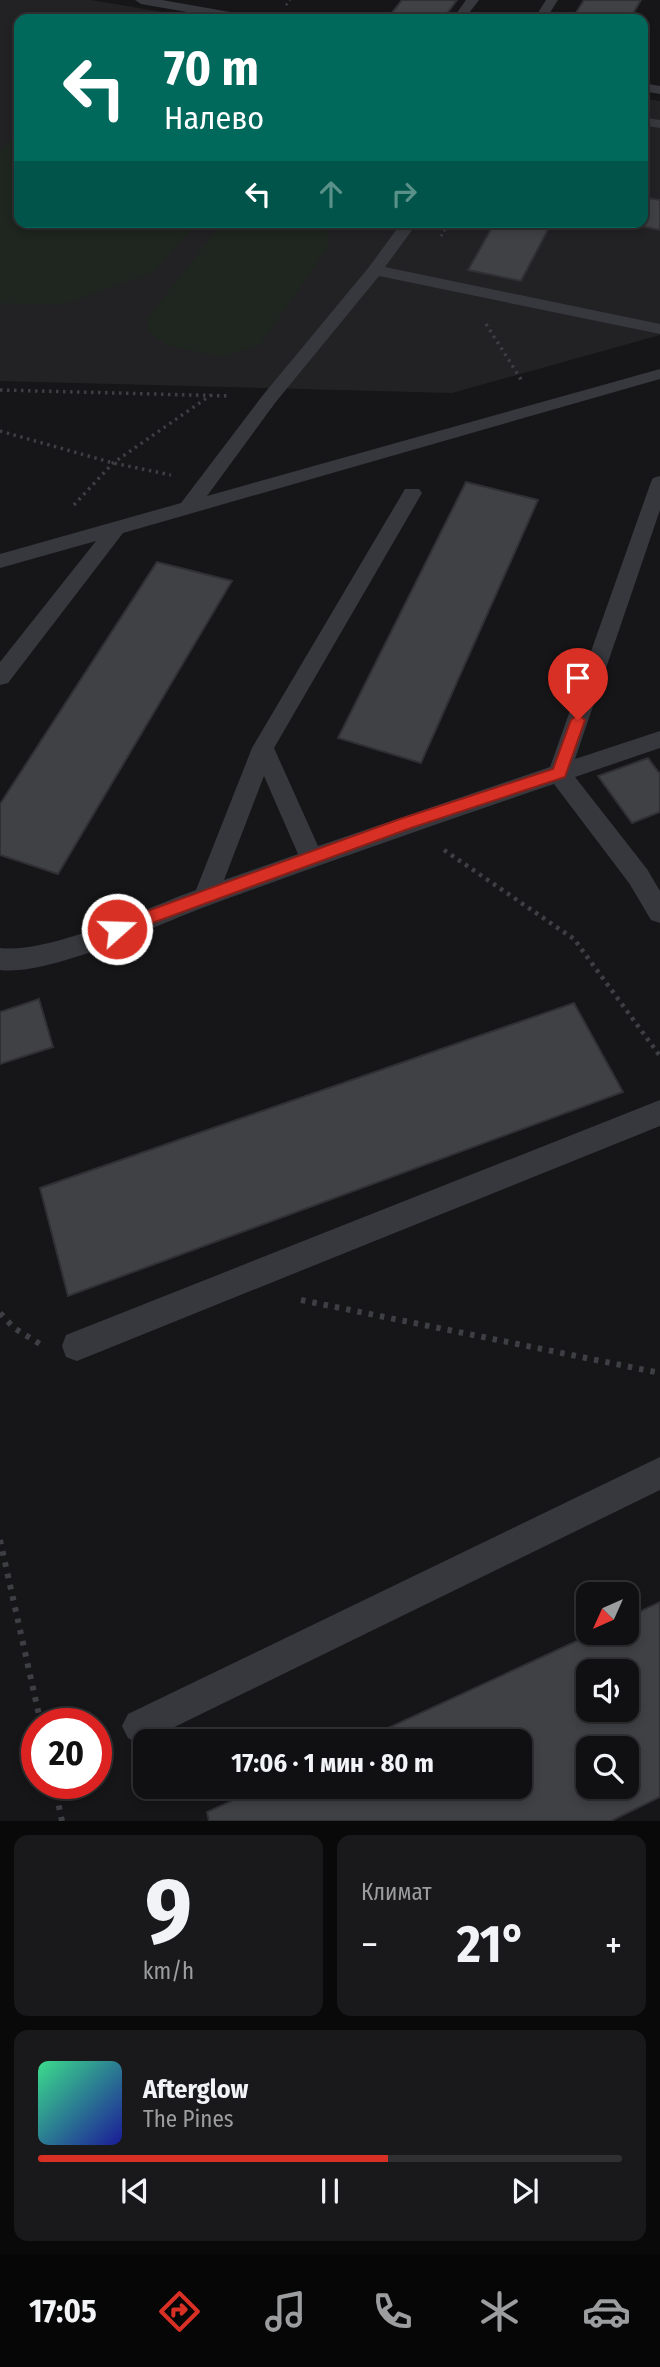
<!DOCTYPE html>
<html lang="ru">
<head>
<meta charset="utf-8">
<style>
	body { margin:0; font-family:"Fira Sans Condensed",sans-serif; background:#19191b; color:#f1f3f6; height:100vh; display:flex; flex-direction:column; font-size:26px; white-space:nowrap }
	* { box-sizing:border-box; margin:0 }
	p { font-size:23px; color:#9c9d9f }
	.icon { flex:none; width:38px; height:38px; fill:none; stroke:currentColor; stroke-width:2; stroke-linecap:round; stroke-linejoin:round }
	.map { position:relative; height:1821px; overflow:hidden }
	.details { display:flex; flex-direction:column; gap:14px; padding:14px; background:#09090a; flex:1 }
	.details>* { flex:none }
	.guide { position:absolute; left:14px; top:14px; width:634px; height:214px; border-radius:14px; box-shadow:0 4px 10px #0003,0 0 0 2px #303032; background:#00695c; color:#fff; overflow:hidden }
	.needle { width:46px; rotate:225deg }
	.tools { position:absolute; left:576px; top:1582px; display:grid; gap:14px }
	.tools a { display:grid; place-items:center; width:63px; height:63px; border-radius:14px; background:#101012; box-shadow:0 4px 10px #0003,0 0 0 2px #303032; font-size:35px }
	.speed { position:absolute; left:21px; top:1708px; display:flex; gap:14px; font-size:35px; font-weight:700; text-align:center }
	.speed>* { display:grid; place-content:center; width:91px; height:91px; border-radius:50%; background:#101012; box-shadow:0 4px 10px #0003,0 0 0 2px #303032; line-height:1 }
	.speed .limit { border:10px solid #d22; background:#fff; color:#111 }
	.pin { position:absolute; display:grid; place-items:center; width:60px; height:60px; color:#fff; margin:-72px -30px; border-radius:50% 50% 50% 0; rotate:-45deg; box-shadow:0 0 7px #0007 }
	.pin .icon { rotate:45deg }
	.me { position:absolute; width:77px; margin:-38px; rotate:70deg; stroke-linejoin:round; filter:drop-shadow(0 0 5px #0008) }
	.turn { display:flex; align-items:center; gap:24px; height:147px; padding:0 35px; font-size:32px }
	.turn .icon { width:91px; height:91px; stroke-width:2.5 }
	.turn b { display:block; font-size:49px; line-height:60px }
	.lanes { display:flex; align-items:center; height:66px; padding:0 35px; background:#0003; justify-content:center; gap:35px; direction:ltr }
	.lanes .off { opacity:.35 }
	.big { font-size:52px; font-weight:700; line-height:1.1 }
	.details .card { flex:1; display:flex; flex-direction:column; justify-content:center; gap:10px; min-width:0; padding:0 24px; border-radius:14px; background:#19191b }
	.details .dial { align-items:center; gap:0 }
	.dial b { font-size:91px; line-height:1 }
	.song { display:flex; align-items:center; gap:21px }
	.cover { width:84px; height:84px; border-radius:10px; background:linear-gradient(135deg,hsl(150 70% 55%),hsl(240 70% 35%)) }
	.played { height:7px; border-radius:4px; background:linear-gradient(90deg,#d93025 60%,#303032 60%) }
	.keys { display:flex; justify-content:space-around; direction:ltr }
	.heat { display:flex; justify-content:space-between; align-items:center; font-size:38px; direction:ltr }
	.details .tiles { flex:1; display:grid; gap:14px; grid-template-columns:1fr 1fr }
	.card:last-child { grid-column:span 2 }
	.trip { position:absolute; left:133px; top:1729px; width:399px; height:70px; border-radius:14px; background:#101012; box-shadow:0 4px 10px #0003,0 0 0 2px #303032; font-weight:700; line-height:70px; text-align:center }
	.tabs { display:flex; height:112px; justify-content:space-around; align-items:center; background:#060607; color:#9c9d9f }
	.tabs .icon { width:49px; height:49px }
	.tabs .selected { color:#d93025 }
	.tabs b { font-size:32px; color:#f1f3f6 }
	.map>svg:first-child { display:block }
	.built { fill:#222225 }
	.green { fill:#1e261f }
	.building { fill:#404145; stroke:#303034; stroke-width:2; fill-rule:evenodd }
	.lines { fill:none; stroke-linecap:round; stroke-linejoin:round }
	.path-far3 { stroke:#3d3f44; stroke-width:2.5; stroke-dasharray:2 3.5; stroke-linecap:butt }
	.path-far2 { stroke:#3d3f44; stroke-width:3.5; stroke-dasharray:2.5 4.5; stroke-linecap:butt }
	.path-far1 { stroke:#3d3f44; stroke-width:4.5; stroke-dasharray:3.5 5; stroke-linecap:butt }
	.path { stroke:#3d3f44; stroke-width:6; stroke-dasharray:4.5 7; stroke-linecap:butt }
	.service { fill:#37383d; fill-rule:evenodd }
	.route { fill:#d93025; stroke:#8d1f18; stroke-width:2 }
</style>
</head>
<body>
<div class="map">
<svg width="660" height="1821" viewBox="0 0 660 1821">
	<rect width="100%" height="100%" fill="#161618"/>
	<!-- built -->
	<path class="built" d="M0,0h91l113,19h-185v203h623v-124l18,3v234l-208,58 -452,-12z"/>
	<!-- green -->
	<path class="green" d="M19,132v90h179l-44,50 -93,33 -61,-2v-152z
		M230,222h73l25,10 1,14 -69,99 -38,12 -55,-12 -18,-13 -2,-13 69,-88z"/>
	<!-- building -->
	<path class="building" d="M402,0h55l-14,19h-56z
		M584,0h57l-11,19h-58z
		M642,197l18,3v30l-41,-8h23z
		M495,222h57l-31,59 -53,-11z
		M466,482l72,18 -117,263 -83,-25z
		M157,562l75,19 -174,293 -58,-19v-51z
		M648,758l12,16v38l-28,11 -34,-47z
		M39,999l14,48 -53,17v-52z
		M574,1003l49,89 -555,204 -28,-108z
		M660,1602v195l-49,24h-402l-2,-9 55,-25h258v-46h-160l234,-108h32v-15zM588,1671h38v39h-38zM588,1748h38v39h-38z"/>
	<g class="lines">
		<!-- path-far3 -->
		<path class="path-far3" d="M286,5l4,-5
			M441,236l9,-14"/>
		<!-- path-far2 -->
		<path class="path-far2" d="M486,324l36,57
			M0,390l230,6
			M0,431l113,32 58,12
			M74,505l39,-42 98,-68"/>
		<!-- path-far1 -->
		<path class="path-far1" d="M444,850l130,89 86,117"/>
		<!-- path -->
		<path class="path" d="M301,1300l359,73
			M0,1313l14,15 26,16
			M0,1540l41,184
			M54,1783l8,38"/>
		<!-- service -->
		<path class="service" d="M135,0h27l85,15 6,4h-26l-86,-15z
			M466,0h13l-10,13 6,6h-14l-5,-5z
			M546,0h12l-12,19h-12z
			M642,83l18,3v8l-18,-3z
			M642,117l18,3v8l-18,-3z
			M402,222h16l-33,45 275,57v10l-281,-58 -104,127 -68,93 453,-127v10l-537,154 -115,150 -8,2v-23l96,-121 -96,27v-14l181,-51 82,-108 106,-128z
			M660,476v34l-85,249 85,-28v17l-85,29 72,92 13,22v32l-9,-3 -22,-37 -75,-99c-118,40 -235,81 -352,124 -50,19 -152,68 -202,62v-22c50,6 146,-40 196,-58l56,-142 153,-259h14l3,4 -148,255 44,98 232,-79 101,-285 2,-4zM264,776l34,78 -74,26z
			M660,1100v26l-583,235 -11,-4 -4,-11 4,-11z
			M660,1457v33l-508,248 -12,6 -12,-6 -6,-12 6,-12z"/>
	</g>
	<!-- route -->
	<path class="route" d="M578,714l7,6 -20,57 -154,51 -294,108 -5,-2 -3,-5 3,-5 288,-105 153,-50 18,-49z"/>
</svg>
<div class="tools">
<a><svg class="needle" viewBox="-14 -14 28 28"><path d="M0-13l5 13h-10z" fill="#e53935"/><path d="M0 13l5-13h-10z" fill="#9c9d9f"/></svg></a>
<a><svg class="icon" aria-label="sound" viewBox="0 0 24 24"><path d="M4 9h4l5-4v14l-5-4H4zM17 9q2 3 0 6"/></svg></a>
<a><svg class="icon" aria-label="search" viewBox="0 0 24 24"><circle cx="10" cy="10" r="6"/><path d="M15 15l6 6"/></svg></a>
</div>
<div class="speed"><div class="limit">20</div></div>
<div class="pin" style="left:578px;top:720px;background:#d93025"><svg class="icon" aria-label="arrive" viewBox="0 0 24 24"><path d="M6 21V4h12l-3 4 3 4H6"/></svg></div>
<svg class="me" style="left:117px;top:929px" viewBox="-20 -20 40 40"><circle r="17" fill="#d93025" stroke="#fff" stroke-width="3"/><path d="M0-11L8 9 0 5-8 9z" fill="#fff"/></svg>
<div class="trip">17:06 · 1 мин · 80 m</div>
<div class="guide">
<div class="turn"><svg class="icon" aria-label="left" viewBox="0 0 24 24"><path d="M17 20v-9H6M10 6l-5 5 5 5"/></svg><div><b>70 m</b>Налево</div></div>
<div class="lanes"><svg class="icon" aria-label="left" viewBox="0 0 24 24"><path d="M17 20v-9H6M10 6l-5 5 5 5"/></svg><svg class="icon off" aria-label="ahead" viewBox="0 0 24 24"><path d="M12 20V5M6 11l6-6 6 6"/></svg><svg class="icon off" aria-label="right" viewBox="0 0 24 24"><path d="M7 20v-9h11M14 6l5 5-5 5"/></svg></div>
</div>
</div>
<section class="details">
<div class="tiles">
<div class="card dial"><b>9</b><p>km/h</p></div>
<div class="card"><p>Климат</p>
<div class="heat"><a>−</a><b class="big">21°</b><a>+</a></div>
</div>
<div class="card">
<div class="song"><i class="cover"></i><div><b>Afterglow</b><p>The Pines</p></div></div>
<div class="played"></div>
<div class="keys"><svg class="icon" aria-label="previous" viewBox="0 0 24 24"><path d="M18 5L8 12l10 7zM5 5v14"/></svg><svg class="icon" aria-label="pause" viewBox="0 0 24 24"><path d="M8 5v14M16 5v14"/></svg><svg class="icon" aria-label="next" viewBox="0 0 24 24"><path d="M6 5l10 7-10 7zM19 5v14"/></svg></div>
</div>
</div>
</section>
<nav class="tabs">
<b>17:05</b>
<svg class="icon selected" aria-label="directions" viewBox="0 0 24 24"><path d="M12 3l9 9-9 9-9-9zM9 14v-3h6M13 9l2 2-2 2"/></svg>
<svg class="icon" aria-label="music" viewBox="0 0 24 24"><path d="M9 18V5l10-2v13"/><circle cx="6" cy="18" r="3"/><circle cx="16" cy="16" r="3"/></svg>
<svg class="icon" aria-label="phone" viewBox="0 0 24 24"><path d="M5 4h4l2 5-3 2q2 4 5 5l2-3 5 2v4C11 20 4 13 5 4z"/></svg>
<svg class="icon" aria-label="climate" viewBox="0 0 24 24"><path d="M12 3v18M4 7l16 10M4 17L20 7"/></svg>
<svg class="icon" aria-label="car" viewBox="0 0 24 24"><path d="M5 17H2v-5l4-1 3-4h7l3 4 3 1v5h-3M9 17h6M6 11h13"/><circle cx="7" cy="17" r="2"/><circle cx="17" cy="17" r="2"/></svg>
</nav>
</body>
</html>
